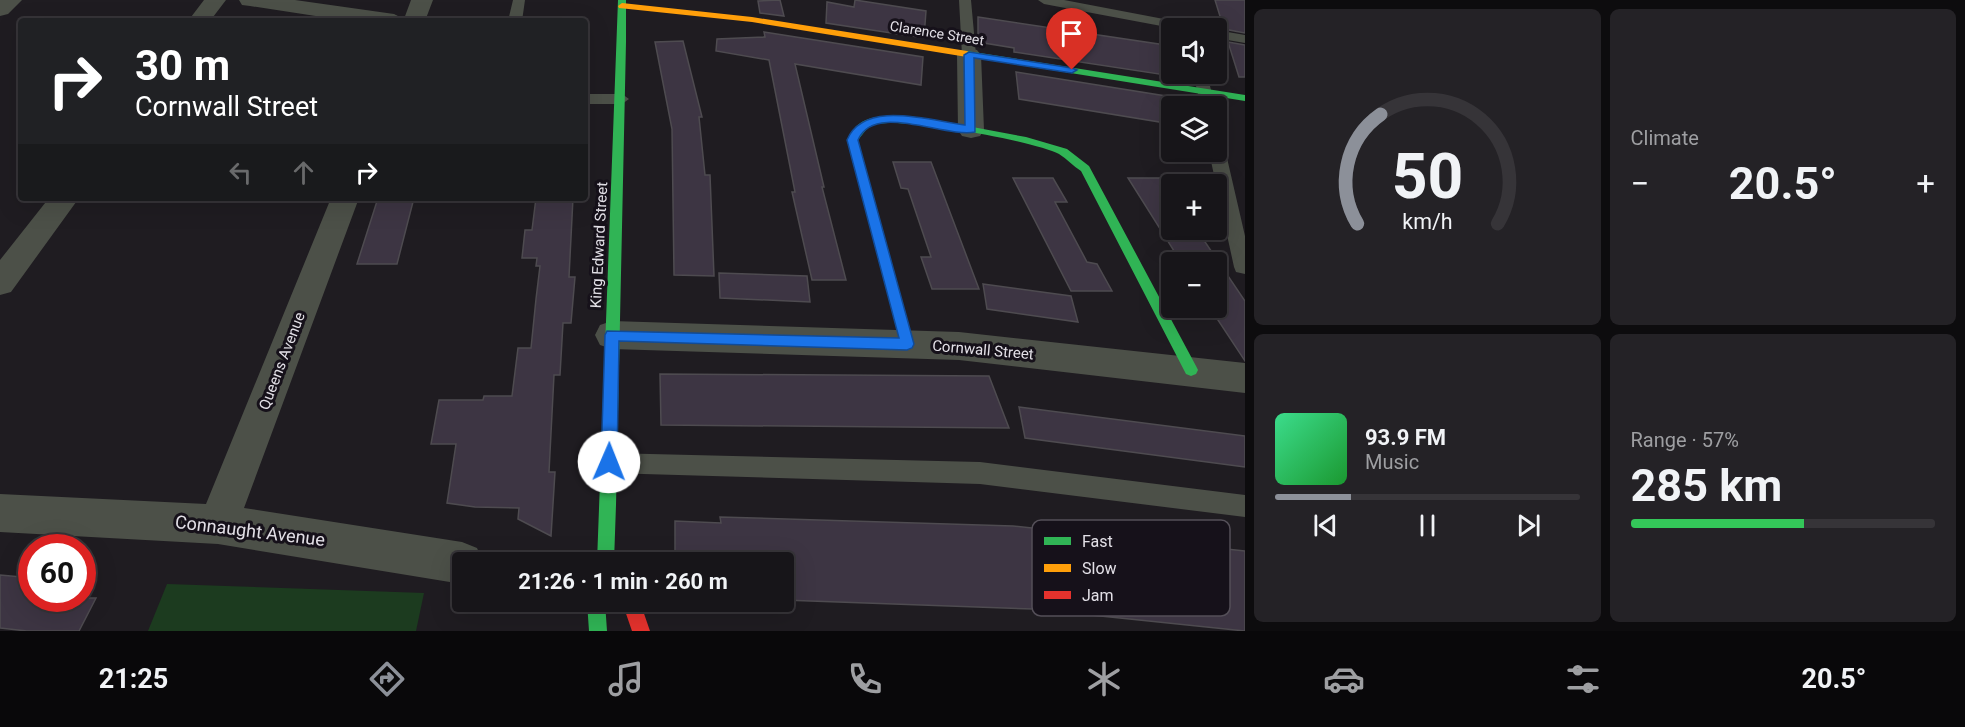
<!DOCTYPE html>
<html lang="en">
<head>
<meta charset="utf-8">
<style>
	body { margin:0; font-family:Roboto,sans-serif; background:#242226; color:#f1f3f6; height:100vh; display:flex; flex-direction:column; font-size:22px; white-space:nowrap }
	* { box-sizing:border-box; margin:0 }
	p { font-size:20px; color:#9e9fa2 }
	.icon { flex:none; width:33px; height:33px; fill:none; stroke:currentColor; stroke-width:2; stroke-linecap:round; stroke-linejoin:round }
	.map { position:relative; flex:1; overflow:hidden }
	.panel { display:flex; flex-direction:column; gap:9px; padding:9px; background:#0d0c0e; width:720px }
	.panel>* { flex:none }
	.hud { position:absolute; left:18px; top:18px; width:570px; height:183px; border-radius:6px; box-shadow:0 6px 24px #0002,0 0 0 2px #363438; background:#202124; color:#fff; overflow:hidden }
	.tools { position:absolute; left:1161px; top:18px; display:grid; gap:12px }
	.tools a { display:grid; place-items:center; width:66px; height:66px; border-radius:6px; background:#171519; box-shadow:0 6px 24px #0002,0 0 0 2px #363438; font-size:30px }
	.speed { position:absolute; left:18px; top:534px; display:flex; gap:12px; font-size:30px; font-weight:700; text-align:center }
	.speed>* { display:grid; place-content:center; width:78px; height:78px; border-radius:50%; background:#171519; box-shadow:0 6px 24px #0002,0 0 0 2px #363438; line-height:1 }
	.speed .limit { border:9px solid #d22; background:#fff; color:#111 }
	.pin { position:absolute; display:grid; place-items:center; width:51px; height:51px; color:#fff; margin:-62px -26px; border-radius:50% 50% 50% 0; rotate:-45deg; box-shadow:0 0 6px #0007 }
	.pin .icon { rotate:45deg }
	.me { position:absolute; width:66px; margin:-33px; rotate:1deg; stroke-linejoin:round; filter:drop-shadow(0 0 4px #0008) }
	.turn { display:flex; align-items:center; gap:21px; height:126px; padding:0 18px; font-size:27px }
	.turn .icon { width:78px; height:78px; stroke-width:2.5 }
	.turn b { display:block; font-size:42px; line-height:51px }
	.lanes { display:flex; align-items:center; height:57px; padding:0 18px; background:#0003; justify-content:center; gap:30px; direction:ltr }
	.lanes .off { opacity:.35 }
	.big { font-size:45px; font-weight:700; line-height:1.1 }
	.panel .widget { flex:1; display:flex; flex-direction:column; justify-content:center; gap:9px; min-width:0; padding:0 21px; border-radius:9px; background:#242226 }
	.panel .dial { align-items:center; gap:0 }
	.dial svg { height:156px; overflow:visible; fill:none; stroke:#363438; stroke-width:7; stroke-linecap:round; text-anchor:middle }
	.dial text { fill:#f1f3f6; stroke:none }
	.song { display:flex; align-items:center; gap:18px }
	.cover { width:72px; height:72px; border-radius:9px; background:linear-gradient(135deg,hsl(150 70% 55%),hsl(130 70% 35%)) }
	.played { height:6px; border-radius:3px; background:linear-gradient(90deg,#8c9099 25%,#363438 25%) }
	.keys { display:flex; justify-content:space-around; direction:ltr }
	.heat { display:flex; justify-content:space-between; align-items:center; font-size:33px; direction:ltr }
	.charge { height:9px; border-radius:4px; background:linear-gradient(90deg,#34c759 57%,#363438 0) }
	.panel .tiles { flex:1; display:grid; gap:9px; grid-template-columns:repeat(2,1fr) }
	.trip { position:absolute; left:452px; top:552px; width:342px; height:60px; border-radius:6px; background:#171519; box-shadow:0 6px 24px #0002,0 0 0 2px #363438; font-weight:700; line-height:60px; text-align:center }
	.tabs { display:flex; height:96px; justify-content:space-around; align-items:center; background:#09080a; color:#9e9fa2 }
	.tabs .icon { width:42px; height:42px }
	.tabs .selected { color:#8c9099 }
	.tabs b { font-size:27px; color:#f1f3f6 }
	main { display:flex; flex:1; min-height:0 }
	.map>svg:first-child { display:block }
	.green { fill:#1c3b1f }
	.building { fill:#3d3543; stroke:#4e4b50; stroke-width:1.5 }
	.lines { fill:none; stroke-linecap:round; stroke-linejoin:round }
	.lane { fill:#4c5048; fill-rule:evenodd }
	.street { fill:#4c5048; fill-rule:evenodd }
	.fast { fill:#30b455; fill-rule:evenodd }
	.slow { fill:#ff9f0a; fill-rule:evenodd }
	.jam { fill:#e5322d; fill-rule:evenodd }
	.route { fill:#1a73e8; stroke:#114b97; stroke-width:1.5 }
	.labels { text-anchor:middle; stroke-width:6; stroke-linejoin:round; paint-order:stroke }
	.far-street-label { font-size:14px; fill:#e3e0e7; stroke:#16111a }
	.street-label { font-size:15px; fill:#e3e0e7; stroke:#16111a }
	.near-street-label { font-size:18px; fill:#e3e0e7; stroke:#16111a }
	.key { fill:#16111a; stroke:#544f58; stroke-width:1.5 }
	.key-label { font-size:16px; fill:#e3e0e7 }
</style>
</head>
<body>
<main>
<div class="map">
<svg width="1245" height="631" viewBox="0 0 1245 631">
	<rect width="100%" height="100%" fill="#1f1c21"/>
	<!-- green -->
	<path class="green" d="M167,584l257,9 -8,38h-268z"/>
	<!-- building -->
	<path class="building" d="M780,0l4,16 -24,-3 -2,-12z
		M855,0l71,11 -2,27 -98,-15 1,-21 27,5z
		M1215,0h30v33l-21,-4z
		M978,17l194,29v30l-158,-24v-4l-36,-6z
		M764,32l159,25 -2,28 -126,-21 29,123h-2l24,93h-34l-20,-88h3l-26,-132 -53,-9 1,-12 48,-2z
		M683,41l19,76h-3l6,58h5l4,101 -40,-1 -2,-146 -17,-87z
		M1228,42l17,3v32h-6z
		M1016,72l156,25v27l-153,-25z
		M893,162h38l48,127h-47l-11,-32h10l-23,-68 -7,-1z
		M1013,178h40l14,24h-12l32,60 10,2 15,27h-41z
		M1128,178h34l10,15v37h25l48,71v60l-35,-53h6v-46h-35z
		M378,198h36l-17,66h-40z
		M536,198h37l-4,79h6l-4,46h-8l-3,52h-6l-5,97h6l-4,64 -33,-17 1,-11 -44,-1 -28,-4 9,-59h-25l8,-44h44l1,-4h28l6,-48h13l5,-49 4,-33h-4l1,-8h-15l3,-28h7z
		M719,273l88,3 3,26 -90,-4z
		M983,284l88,12 7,26 -91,-13z
		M660,374l329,2 20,52 -348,-3z
		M1019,407l226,29v31l-220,-29z
		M720,517l293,9 232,25v80l-212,-22 -250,-9v-38h-108v-41l46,2z
		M0,575l32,3v20h64l-17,33h-52l-27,-3z"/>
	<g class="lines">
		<!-- lane -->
		<path class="lane" d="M513,0h12l-3,21h-14z
			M959,0h12l5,55 -7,4 -7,-4z
			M1038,0h26l126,24 7,4h-25l-128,-24z
			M1216,30l29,5v8l-29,-5z
			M1193,74h14l8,32h-14z
			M585,94h37l7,5 -7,5h-37z
			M1216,140l8,5 21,91v38l-9,-2 -2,-5 -25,-115h7z
			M609,453l371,9 265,33v22l-265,-33 -371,-11 -8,-3 -3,-7 3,-7z"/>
		<!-- street -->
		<path class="street" d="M0,0h22l-14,14 -8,2z
			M204,0h22l-16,21h-22z
			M239,0h56l99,14 10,5 7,-19h22l-8,21h-77l-98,-15 -8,-1z
			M969,48l8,2 4,5 3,75 -4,6 -9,2 -9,-2 -4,-6 -1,-75 4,-5z
			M49,198h30l-68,94 -11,3v-35z
			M331,198h28l-115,310 218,34 15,6 6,14h-21v22l-244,-40 -218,-12v-38l206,10z
			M612,321l347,11 286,31v30l-286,-33 -347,-11 -12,-4 -5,-10 5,-10z"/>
		<!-- fast -->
		<path class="fast" d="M618,0h8v42l-10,463 -2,57h-17z
			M967,51l278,44v6l-281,-45 -2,-2z
			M885,116l50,4 91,17 41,12 22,17 107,200 2,4 -2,4 -5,2 -5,-2 -105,-203c-8,-5 -14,-12 -22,-17 -26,-13 -166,-40 -190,-28l-11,14 56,204 -2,4h-10l-54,-208c7,-18 18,-22 37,-24z
			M587,602h18l2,29h-18z"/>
		<!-- slow -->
		<path class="slow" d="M622,3l130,14 215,34 5,3 -5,3 -215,-35 -133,-14 -1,-2z"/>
		<!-- jam -->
		<path class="jam" d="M622,602h18l10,29h-18z"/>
	</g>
	<!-- route -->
	<path class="route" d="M969,52l103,16 5,2 -5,3 -98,-15 1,74c-31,6 -101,-30 -117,8l56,204 -2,4 -5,2 -288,-9 -2,121 -2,6 -6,2 -5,-2 -3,-6 4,-127 2,-4 292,7 -52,-198c17,-41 84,-19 118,-15l-1,-70z"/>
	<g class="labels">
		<!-- far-street labels -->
		<g class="far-street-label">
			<text transform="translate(937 33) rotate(9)" y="5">Clarence Street</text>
		</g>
		<!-- street labels -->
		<g class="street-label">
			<text transform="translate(599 245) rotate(-87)" y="5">King Edward Street</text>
			<text transform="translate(983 350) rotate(5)" y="5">Cornwall Street</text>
			<text transform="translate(282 361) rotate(-69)" y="5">Queens Avenue</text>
		</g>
		<!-- near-street labels -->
		<g class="near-street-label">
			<text transform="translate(250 531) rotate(7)" y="6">Connaught Avenue</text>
		</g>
	</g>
	<!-- legend -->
	<rect x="1032" y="520" width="198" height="96" rx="9" class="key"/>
	<rect x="1044" y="537" width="27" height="8" fill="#30b455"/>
	<rect x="1044" y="564" width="27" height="8" fill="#ff9f0a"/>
	<rect x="1044" y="591" width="27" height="8" fill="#e5322d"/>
	<g class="key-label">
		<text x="1082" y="547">Fast</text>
		<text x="1082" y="574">Slow</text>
		<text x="1082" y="601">Jam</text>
	</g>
</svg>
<div class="tools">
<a><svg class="icon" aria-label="sound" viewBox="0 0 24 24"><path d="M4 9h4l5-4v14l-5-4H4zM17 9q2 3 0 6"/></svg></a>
<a><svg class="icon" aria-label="layers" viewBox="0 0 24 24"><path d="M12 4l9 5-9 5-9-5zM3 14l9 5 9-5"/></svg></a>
<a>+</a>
<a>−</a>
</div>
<div class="speed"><div class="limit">60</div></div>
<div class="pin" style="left:1072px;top:70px;background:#d93025"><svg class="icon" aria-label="arrive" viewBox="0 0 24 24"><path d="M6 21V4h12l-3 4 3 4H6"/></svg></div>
<svg class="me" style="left:609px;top:462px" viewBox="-20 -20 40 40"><circle r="19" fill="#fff"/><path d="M0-13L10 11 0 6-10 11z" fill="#1a73e8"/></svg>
<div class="trip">21:26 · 1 min · 260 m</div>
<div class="hud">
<div class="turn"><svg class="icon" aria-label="right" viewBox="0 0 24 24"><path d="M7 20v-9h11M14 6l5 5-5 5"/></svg><div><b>30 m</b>Cornwall Street</div></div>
<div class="lanes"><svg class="icon off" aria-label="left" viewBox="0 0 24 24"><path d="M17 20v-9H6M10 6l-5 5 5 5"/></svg><svg class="icon off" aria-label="ahead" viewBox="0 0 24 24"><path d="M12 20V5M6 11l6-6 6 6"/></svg><svg class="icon" aria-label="right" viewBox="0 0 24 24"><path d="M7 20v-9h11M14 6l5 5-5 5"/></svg></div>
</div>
</div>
<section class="panel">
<div class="tiles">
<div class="widget dial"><svg viewBox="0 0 100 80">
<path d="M14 69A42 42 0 1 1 86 69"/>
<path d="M14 69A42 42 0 0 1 26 13" stroke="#8c9099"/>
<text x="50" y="56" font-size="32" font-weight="700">50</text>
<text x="50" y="72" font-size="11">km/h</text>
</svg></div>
<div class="widget"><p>Climate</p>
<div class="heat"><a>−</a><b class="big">20.5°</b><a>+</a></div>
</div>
<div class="widget">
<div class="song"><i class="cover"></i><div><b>93.9 FM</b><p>Music</p></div></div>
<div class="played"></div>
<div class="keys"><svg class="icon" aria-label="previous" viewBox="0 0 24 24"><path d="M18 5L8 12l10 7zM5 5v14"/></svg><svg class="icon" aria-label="pause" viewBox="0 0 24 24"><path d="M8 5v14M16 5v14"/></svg><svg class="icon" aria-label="next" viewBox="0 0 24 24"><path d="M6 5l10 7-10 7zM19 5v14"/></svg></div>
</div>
<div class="widget"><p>Range · 57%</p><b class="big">285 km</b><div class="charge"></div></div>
</div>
</section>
</main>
<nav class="tabs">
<b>21:25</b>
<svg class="icon selected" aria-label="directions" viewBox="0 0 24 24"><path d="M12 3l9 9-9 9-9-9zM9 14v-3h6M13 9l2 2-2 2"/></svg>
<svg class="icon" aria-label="music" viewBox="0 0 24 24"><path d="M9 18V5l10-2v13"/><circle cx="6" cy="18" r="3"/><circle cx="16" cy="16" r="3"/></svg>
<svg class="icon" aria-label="phone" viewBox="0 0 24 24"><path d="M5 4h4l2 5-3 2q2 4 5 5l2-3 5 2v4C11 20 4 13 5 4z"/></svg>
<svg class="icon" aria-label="climate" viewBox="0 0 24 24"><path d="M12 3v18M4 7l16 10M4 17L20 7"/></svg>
<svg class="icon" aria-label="car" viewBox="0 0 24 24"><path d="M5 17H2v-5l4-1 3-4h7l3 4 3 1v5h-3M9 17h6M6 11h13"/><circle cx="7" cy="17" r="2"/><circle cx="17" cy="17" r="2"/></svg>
<svg class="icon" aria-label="filters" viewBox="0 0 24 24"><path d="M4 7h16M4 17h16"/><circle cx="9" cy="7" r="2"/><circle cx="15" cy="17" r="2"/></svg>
<b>20.5°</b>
</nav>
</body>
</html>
